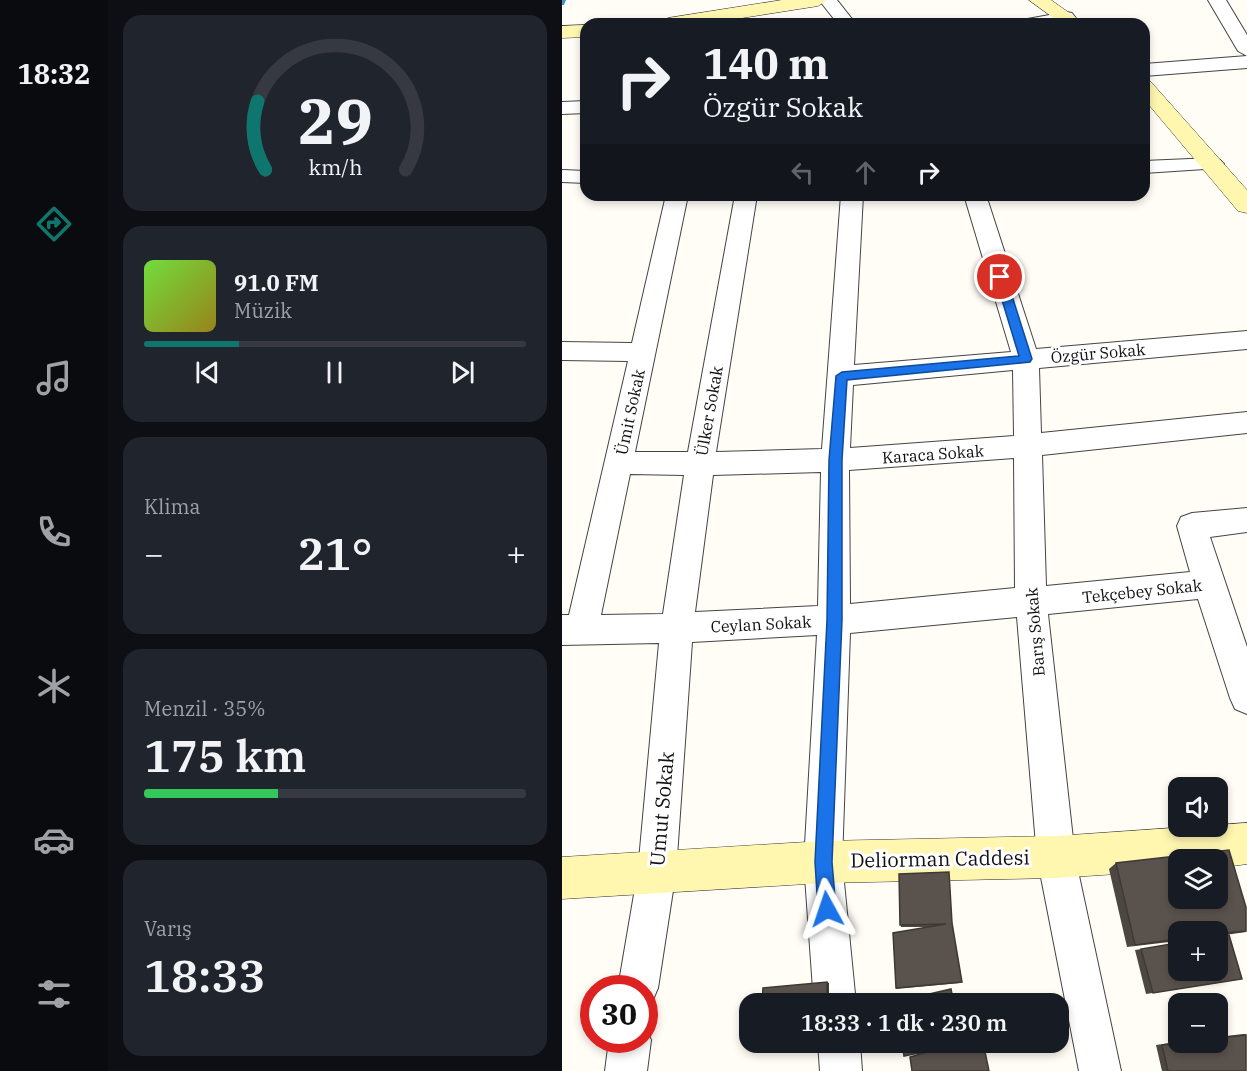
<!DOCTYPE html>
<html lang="tr">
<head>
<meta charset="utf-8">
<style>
	body { margin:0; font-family:"IBM Plex Serif",serif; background:#20242c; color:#f1f3f6; height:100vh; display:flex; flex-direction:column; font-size:22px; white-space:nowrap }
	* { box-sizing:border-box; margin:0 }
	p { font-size:20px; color:#9ea1a6 }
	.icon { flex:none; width:33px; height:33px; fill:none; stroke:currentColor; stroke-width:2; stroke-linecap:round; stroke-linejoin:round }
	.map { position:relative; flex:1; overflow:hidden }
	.sheet { display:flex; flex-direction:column; gap:15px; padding:15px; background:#0d0f14; width:454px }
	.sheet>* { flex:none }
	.top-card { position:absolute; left:18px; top:18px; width:570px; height:183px; border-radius:18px; box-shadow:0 3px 9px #0003; background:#171b24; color:#f1f3f6; overflow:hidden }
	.buttons { position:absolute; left:606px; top:777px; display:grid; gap:12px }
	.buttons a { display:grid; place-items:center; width:60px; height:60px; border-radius:12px; background:#171b24; box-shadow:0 3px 9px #0003; font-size:30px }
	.speed { position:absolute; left:18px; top:975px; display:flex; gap:12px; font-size:30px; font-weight:700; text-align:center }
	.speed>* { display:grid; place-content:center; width:78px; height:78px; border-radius:50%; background:#171b24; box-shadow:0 3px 9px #0003; line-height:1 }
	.speed .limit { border:9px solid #d22; background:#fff; color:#111 }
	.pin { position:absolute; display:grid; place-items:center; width:51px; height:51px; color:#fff; margin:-26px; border:3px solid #fff; border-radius:50%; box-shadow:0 2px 6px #0007 }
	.me { position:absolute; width:66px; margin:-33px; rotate:355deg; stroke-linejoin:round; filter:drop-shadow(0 0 4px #0008) }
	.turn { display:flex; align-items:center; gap:21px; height:126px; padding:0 24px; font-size:27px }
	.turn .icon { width:78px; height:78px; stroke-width:2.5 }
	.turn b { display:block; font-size:42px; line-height:51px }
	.lanes { display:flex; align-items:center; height:57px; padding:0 24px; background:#0003; justify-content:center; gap:30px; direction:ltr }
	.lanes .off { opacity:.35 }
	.big { font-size:45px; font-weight:600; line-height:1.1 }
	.sheet .tile { flex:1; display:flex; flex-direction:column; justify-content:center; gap:9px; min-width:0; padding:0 21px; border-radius:18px; background:#20242c }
	.sheet .dial { align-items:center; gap:0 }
	.dial svg { height:156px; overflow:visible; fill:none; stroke:#363941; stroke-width:7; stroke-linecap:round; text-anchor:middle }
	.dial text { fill:#f1f3f6; stroke:none }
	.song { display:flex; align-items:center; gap:18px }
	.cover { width:72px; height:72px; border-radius:9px; background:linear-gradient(135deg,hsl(100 70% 55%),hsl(50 70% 35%)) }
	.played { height:6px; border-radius:3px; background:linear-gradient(90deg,#0f766e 25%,#363941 25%) }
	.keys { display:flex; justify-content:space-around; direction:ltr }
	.heat { display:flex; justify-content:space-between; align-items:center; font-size:33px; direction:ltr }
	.charge { height:9px; border-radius:4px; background:linear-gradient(90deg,#34c759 35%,#363941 0) }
	.trip { position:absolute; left:177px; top:993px; width:330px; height:60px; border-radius:18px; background:#171b24; box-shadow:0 3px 9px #0003; font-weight:600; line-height:60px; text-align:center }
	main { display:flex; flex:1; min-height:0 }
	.dock { display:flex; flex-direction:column; width:108px; justify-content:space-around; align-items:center; background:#090b0e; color:#9ea1a6 }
	.dock .icon { width:42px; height:42px }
	.dock .current { color:#0f766e }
	.dock b { font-size:27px; color:#f1f3f6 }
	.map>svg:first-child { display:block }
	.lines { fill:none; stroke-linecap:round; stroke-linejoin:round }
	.stream { fill:#3f96cf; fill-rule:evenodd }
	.street-casing { stroke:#444; stroke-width:2 }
	.secondary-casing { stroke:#333; stroke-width:1 }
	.street { fill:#fff; fill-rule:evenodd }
	.secondary { fill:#fff6b0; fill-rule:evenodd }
	.wall { fill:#4d4742 }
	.shaded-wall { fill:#3f3936 }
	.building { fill:#5a524d; stroke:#3f3936; stroke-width:1.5; fill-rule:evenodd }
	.route { fill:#1a73e8; stroke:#114b97; stroke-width:1.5 }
	.labels { text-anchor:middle; stroke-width:6; stroke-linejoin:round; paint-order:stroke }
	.street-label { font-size:16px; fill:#111; stroke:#fff }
	.near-street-label { font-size:20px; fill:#111; stroke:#fff }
</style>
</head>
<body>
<main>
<nav class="dock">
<b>18:32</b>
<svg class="icon current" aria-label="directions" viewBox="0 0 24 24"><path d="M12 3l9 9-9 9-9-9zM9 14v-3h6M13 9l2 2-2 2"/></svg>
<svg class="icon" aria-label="music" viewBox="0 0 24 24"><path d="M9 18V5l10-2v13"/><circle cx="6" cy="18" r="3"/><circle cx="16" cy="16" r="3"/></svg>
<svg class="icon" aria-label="phone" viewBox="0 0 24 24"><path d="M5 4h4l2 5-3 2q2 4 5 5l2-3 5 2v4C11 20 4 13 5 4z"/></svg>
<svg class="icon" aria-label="climate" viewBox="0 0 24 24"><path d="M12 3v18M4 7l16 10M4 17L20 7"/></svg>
<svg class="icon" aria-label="car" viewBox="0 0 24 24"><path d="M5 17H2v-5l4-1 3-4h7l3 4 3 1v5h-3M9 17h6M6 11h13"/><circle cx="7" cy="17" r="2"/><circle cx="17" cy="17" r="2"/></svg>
<svg class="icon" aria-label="filters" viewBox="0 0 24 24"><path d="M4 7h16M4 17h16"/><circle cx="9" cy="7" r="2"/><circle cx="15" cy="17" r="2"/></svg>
</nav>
<section class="sheet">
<div class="tile dial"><svg viewBox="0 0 100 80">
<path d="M14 69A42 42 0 1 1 86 69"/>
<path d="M14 69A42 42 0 0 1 10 34" stroke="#0f766e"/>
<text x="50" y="56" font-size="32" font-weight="700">29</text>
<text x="50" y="72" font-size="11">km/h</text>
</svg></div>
<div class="tile">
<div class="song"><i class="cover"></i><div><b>91.0 FM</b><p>Müzik</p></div></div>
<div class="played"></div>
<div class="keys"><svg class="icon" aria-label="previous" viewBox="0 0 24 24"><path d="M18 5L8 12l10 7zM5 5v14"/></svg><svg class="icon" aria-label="pause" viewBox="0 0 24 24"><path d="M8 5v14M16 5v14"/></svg><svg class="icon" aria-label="next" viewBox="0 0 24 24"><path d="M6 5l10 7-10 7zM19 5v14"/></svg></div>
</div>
<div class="tile"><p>Klima</p>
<div class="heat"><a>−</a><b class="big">21°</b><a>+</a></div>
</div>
<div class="tile"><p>Menzil · 35%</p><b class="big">175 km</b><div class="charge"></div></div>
<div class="tile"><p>Varış</p><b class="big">18:33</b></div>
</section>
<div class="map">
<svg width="685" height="1071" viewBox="0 0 685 1071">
	<rect width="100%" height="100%" fill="#fffdf5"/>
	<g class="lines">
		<!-- stream -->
		<path class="stream" d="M0,0h4l-2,5h-2z"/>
		<!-- street casing -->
		<g class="street-casing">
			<path id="street" d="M257,0h18l19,24h-18z
				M646,0h18l21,35v21l-9,-5z
				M504,12l6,1 3,4 -3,4 -15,3h-38l3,-4z
				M685,56v12l-103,8v-12z
				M24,101v12l-24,1v-12z
				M651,158l7,2 4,4 -4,4 -76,5v-12z
				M0,170l24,1v12l-24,-1z
				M104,195h22l-53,257h53l47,-257h22l-41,257 106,-3 19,-254h22l-9,170 157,-13 -47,-157h22l50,154 211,-18v18l-208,19 2,65 206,-21v21l-205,22 4,131 144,-14 -13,-46 4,-9 11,-4 55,-5v24l-37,5 37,110v67l-12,-5 -5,-11 -32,-99 -150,15 27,243 46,214h-42l-42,-214 -20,-240 -167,16 -8,229 14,142h-42l-10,-142 13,-227 -125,7 -16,229 -18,117 -6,14 -8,4v-18h-26l20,-117 21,-228 -97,2v-30h7l59,-254 -66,-1v-18l70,1zM451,370l1,66 -164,12 3,-63zM452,458l1,130 -165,16 -1,-134zM259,472l-3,134 -123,6 18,-137zM68,474l54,1 -21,139 -62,1z
				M82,1025l7,15 -4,31h-42l4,-31h35z
				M256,1042h42l2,29h-42z"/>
		</g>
		<!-- secondary casing -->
		<g class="secondary-casing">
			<path id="secondary" d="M220,0h45l-9,6 -114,18h-46l10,-6z
				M467,0h22l34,24h-23z
				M24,25v12l-24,1v-12z
				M582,80l7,2 96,108v23l-9,-2 -94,-112z
				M685,823v41l-29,4v-8h-40v10l-122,8 -233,5 -261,16v-42l261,-16 233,-5z"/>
		</g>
		<!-- street -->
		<use href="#street" class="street"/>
		<!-- secondary -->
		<use href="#secondary" class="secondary"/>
	</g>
	<!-- wall -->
	<path class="wall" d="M554,863l130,44v25l-28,4v-4h-40v9l-51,6 -18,-78z
		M337,874l53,49 10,59 -2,1 -64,6 -3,-56 37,-6h-29z
		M579,949l101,30 -96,15 -11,-44z
		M681,1034h3v37h-84l-6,-26 22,-3h40v-5z"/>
	<!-- shaded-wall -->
	<path class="shaded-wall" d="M265,982l2,1v21h-2z"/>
	<!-- building -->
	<path class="building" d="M667,850l17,57v24l-28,3v-2h-40v7l-43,6 -19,-82zM616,860h40v38h-40z
		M387,872l3,51 10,59 -66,6 -3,-55 53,-9 -46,1 -1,-51z
		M667,935l13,44 -89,14 -12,-44 37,-6v27h40v-33z
		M265,982v22h-65l1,-16z
		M389,989l3,15h-58l-1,-2z
		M684,1035v36h-78l-6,-26 23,-3h33v-4z
		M199,1042h65l-65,6z
		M340,1042h81l6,29h-77l-2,-14 31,-9 -37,8z"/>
	<!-- route -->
	<path class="route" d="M438,274l6,3 26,82 -2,3 -183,18 -5,80v160l-10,242 4,47 -3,6 -6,3 -6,-3 -3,-6 -3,-47 12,-242 2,-160 7,-84 6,-4 177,-16 -24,-79z"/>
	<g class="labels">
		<!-- street labels -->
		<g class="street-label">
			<text transform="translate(536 353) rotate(-5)" y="6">Özgür Sokak</text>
			<text transform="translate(147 411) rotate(-80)" y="6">Ülker Sokak</text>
			<text transform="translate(68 412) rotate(-78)" y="6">Ümit Sokak</text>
			<text transform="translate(371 454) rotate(-4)" y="6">Karaca Sokak</text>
			<text transform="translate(580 591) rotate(-6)" y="6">Tekçebey Sokak</text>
			<text transform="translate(199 624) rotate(-3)" y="6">Ceylan Sokak</text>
			<text transform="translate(473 632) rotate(-95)" y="6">Barış Sokak</text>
		</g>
		<!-- near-street labels -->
		<g class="near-street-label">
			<text transform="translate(100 809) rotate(-85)" y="7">Umut Sokak</text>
			<text transform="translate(378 859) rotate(-1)" y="7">Deliorman Caddesi</text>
		</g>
	</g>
</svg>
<div class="buttons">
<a><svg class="icon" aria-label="sound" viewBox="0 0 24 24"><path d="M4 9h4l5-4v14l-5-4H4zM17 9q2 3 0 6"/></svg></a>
<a><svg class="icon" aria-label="layers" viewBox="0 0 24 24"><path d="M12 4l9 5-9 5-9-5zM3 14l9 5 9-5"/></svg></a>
<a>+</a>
<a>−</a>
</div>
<div class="speed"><div class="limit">30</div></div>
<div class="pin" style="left:438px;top:277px;background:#d93025"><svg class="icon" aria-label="arrive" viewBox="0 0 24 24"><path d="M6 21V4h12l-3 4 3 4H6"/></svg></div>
<svg class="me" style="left:265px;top:909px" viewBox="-20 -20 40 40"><path d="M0-17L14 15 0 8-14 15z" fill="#1a73e8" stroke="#fff" stroke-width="4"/></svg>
<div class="trip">18:33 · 1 dk · 230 m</div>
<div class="top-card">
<div class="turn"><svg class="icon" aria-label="right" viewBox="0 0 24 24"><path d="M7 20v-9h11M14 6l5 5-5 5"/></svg><div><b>140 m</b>Özgür Sokak</div></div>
<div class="lanes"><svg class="icon off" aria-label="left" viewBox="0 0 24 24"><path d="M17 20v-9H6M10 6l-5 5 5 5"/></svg><svg class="icon off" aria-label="ahead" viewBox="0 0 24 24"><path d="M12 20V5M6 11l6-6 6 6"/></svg><svg class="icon" aria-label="right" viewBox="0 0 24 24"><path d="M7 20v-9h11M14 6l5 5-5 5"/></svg></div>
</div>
</div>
</main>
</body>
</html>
